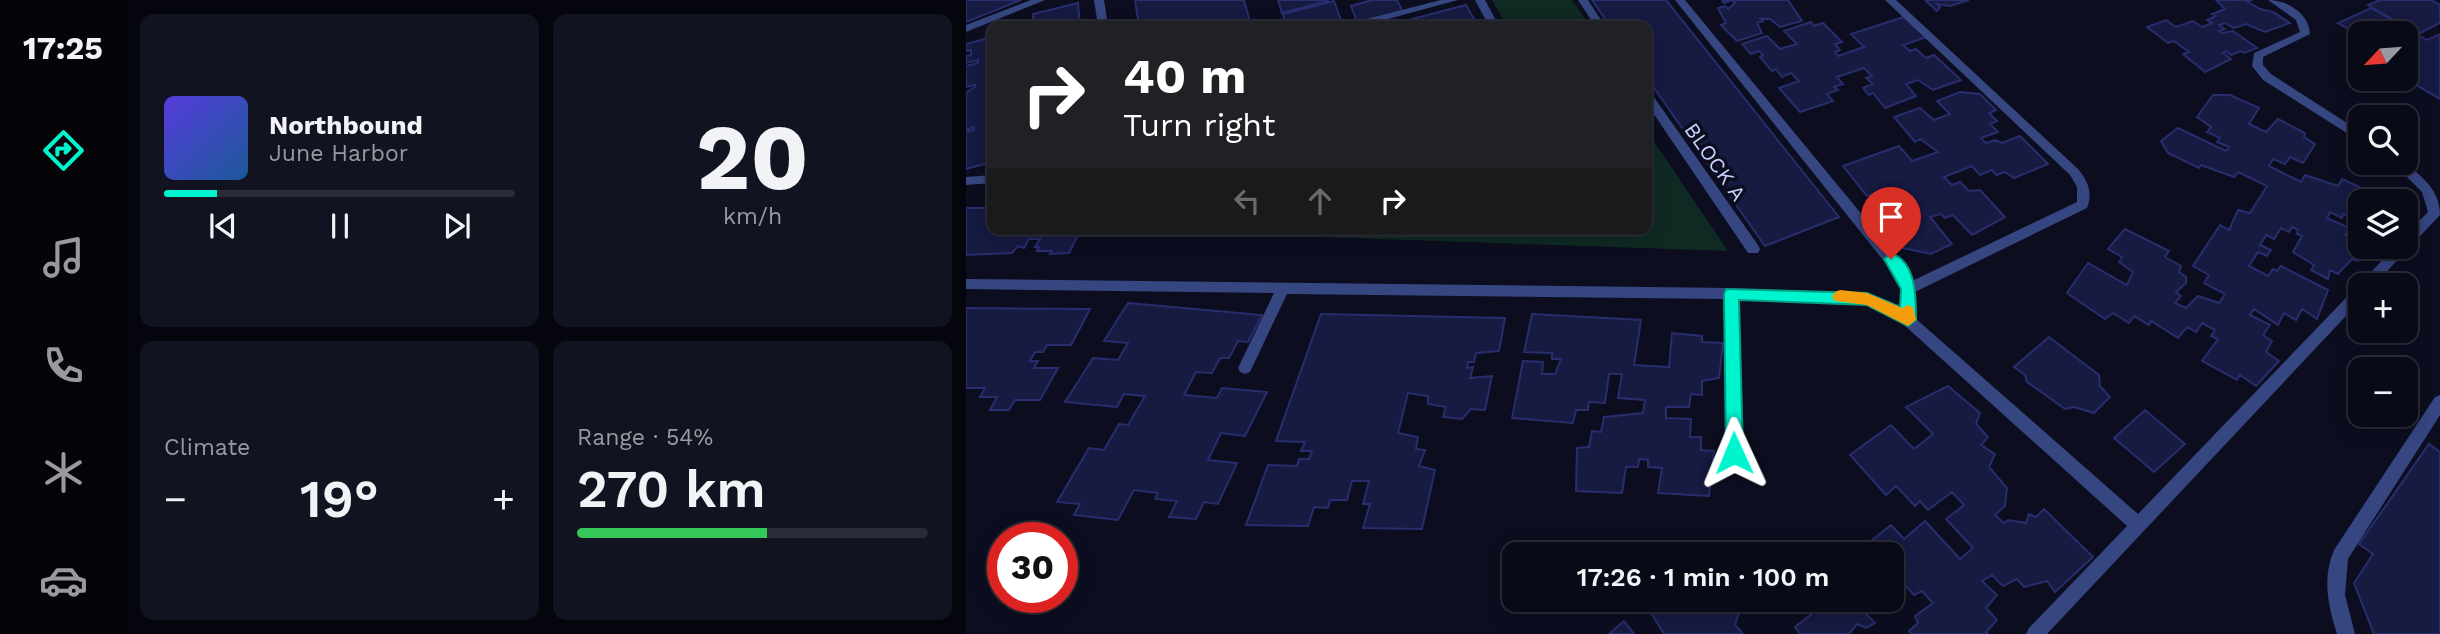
<!DOCTYPE html>
<html lang="en">
<head>
<meta charset="utf-8">
<style>
	body { margin:0; font-family:"Work Sans",sans-serif; background:#121320; color:#f1f3f6; height:100vh; display:flex; flex-direction:column; font-size:26px; white-space:nowrap }
	* { box-sizing:border-box; margin:0 }
	p { font-size:23px; color:#999aa1 }
	.icon { flex:none; width:38px; height:38px; fill:none; stroke:currentColor; stroke-width:2; stroke-linecap:round; stroke-linejoin:round }
	.map { position:relative; flex:1; overflow:hidden }
	.side { display:flex; flex-direction:column; gap:14px; padding:14px; background:#05060d; width:840px }
	.side>* { flex:none }
	.top-card { position:absolute; left:21px; top:21px; width:665px; height:214px; border-radius:14px; box-shadow:0 4px 18px #0003,0 0 0 2px #292b36; background:#202124; color:#fff; overflow:hidden }
	.needle { width:46px; rotate:244deg }
	.controls { position:absolute; left:1382px; top:21px; display:grid; gap:14px }
	.controls a { display:grid; place-items:center; width:70px; height:70px; border-radius:14px; background:#090a17; box-shadow:0 4px 18px #0003,0 0 0 2px #292b36; font-size:35px }
	.speed { position:absolute; left:21px; top:522px; display:flex; gap:14px; font-size:35px; font-weight:700; text-align:center }
	.speed>* { display:grid; place-content:center; width:91px; height:91px; border-radius:50%; background:#090a17; box-shadow:0 4px 18px #0003,0 0 0 2px #292b36; line-height:1 }
	.speed .limit { border:10px solid #d22; background:#fff; color:#111 }
	.pin { position:absolute; display:grid; place-items:center; width:60px; height:60px; color:#fff; margin:-72px -30px; border-radius:50% 50% 50% 0; rotate:-45deg; box-shadow:0 0 7px #0007 }
	.pin .icon { rotate:45deg }
	.me { position:absolute; width:77px; margin:-38px; rotate:359deg; stroke-linejoin:round; filter:drop-shadow(0 0 5px #0008) }
	.turn { display:flex; align-items:center; gap:24px; height:147px; padding:0 21px; font-size:32px }
	.turn .icon { width:91px; height:91px; stroke-width:2.5 }
	.turn b { display:block; font-size:49px; line-height:60px }
	.lanes { display:flex; align-items:center; height:66px; padding:0 21px; background:#0003; justify-content:center; gap:35px; direction:ltr }
	.lanes .off { opacity:.35 }
	.big { font-size:52px; font-weight:600; line-height:1.1 }
	.side .tile { flex:1; display:flex; flex-direction:column; justify-content:center; gap:10px; min-width:0; padding:0 24px; border-radius:14px; background:#121320 }
	.side .dial { align-items:center; gap:0 }
	.dial b { font-size:91px; line-height:1 }
	.song { display:flex; align-items:center; gap:21px }
	.cover { width:84px; height:84px; border-radius:10px; background:linear-gradient(135deg,hsl(250 70% 55%),hsl(210 70% 35%)) }
	.played { height:7px; border-radius:4px; background:linear-gradient(90deg,#00f5ce 15%,#292b36 15%) }
	.keys { display:flex; justify-content:space-around; direction:ltr }
	.heat { display:flex; justify-content:space-between; align-items:center; font-size:38px; direction:ltr }
	.charge { height:10px; border-radius:5px; background:linear-gradient(90deg,#34c759 54%,#292b36 0) }
	.side .tiles { flex:1; display:grid; gap:14px; grid-template-columns:repeat(2,1fr) }
	.trip { position:absolute; left:536px; top:542px; width:402px; height:70px; border-radius:14px; background:#090a17; box-shadow:0 4px 18px #0003,0 0 0 2px #292b36; font-weight:600; line-height:70px; text-align:center }
	main { display:flex; flex:1; min-height:0 }
	.menu { display:flex; flex-direction:column; width:126px; justify-content:space-around; align-items:center; background:#040409; color:#999aa1 }
	.menu .icon { width:49px; height:49px }
	.menu .active { color:#00f5ce }
	.menu b { font-size:32px; color:#f1f3f6 }
	.map>svg:first-child { display:block }
	.green { fill:#0f2a22 }
	.building { fill:#171a41; stroke:#282d6e; stroke-width:2 }
	.lines { fill:none; stroke-linecap:round; stroke-linejoin:round }
	.service { fill:#354680; fill-rule:evenodd }
	.minor { fill:#354680; fill-rule:evenodd }
	.route { fill:#00f5ce; stroke:#009f86; stroke-width:2 }
	.slow { fill:#f59e0b }
	.labels { text-anchor:middle; stroke-width:7; stroke-linejoin:round; paint-order:stroke }
	.street-label { font-size:21px; fill:#cad2ff; stroke:#0c0d1f }
</style>
</head>
<body>
<main>
<nav class="menu">
<b>17:25</b>
<svg class="icon active" aria-label="directions" viewBox="0 0 24 24"><path d="M12 3l9 9-9 9-9-9zM9 14v-3h6M13 9l2 2-2 2"/></svg>
<svg class="icon" aria-label="music" viewBox="0 0 24 24"><path d="M9 18V5l10-2v13"/><circle cx="6" cy="18" r="3"/><circle cx="16" cy="16" r="3"/></svg>
<svg class="icon" aria-label="phone" viewBox="0 0 24 24"><path d="M5 4h4l2 5-3 2q2 4 5 5l2-3 5 2v4C11 20 4 13 5 4z"/></svg>
<svg class="icon" aria-label="climate" viewBox="0 0 24 24"><path d="M12 3v18M4 7l16 10M4 17L20 7"/></svg>
<svg class="icon" aria-label="car" viewBox="0 0 24 24"><path d="M5 17H2v-5l4-1 3-4h7l3 4 3 1v5h-3M9 17h6M6 11h13"/><circle cx="7" cy="17" r="2"/><circle cx="17" cy="17" r="2"/></svg>
</nav>
<section class="side">
<div class="tiles">
<div class="tile">
<div class="song"><i class="cover"></i><div><b>Northbound</b><p>June Harbor</p></div></div>
<div class="played"></div>
<div class="keys"><svg class="icon" aria-label="previous" viewBox="0 0 24 24"><path d="M18 5L8 12l10 7zM5 5v14"/></svg><svg class="icon" aria-label="pause" viewBox="0 0 24 24"><path d="M8 5v14M16 5v14"/></svg><svg class="icon" aria-label="next" viewBox="0 0 24 24"><path d="M6 5l10 7-10 7zM19 5v14"/></svg></div>
</div>
<div class="tile dial"><b>20</b><p>km/h</p></div>
<div class="tile"><p>Climate</p>
<div class="heat"><a>−</a><b class="big">19°</b><a>+</a></div>
</div>
<div class="tile"><p>Range · 54%</p><b class="big">270 km</b><div class="charge"></div></div>
</div>
</section>
<div class="map">
<svg width="1474" height="634" viewBox="0 0 1474 634">
	<rect width="100%" height="100%" fill="#0c0d1f"/>
	<!-- green -->
	<path class="green" d="M526,0h80l18,26h-83z
		M681,131l81,120 -550,-19v-3h469z"/>
	<!-- building -->
	<path class="building" d="M0,0h55l-55,22z
		M169,0h109l7,26h-112z
		M312,0h50v1l-46,12z
		M406,0h25l6,12 -45,12 -7,-18z
		M626,0h74l173,217 -74,29 -118,-168v-52h-37z
		M756,0h66l14,21 -22,6 -10,-8h-9l2,2 -6,2 5,10 -25,8 -16,-16 5,-2 -8,-15 7,-2 3,3 7,-6 -3,-3 -8,3z
		M959,0h44l-19,6 -13,-2 3,3 -3,4z
		M1250,0h36l-4,2 12,7 13,3 17,11 -25,9 -19,-8 -12,4 -9,-5 -6,2 6,4 -6,2 3,2 11,-2 24,17 -13,5 -3,-2 -10,4 -5,-4 -3,2 8,6 -26,13 -22,-18 6,-2 -15,-11 -6,2 -21,-16 19,-7 10,7 17,-6 9,6 10,-4 -5,-3 9,-4 -4,-2 13,-5z
		M1414,0h51l9,5v18l-22,11 -50,-29z
		M368,1l9,25h-57l-3,-12z
		M112,3l2,23 -47,-2v-10z
		M500,5l12,21h-92z
		M1405,8l56,32 13,-6v65l-34,-20v-46h-45v3l-23,-13z
		M938,17l22,20 -23,8 7,6 6,-2 10,9 8,-3 27,25 -28,10 -15,-10 -12,4 10,12 -31,12 -12,-15 -4,2 -6,-7 10,-4 -7,-6 6,-2 -8,-8 -27,9 6,7 -9,3 4,3 -11,4 6,7 -33,11 -21,-24 20,-7 -8,-8 -9,4 -6,-8 -4,2 -12,-14 3,-2 -4,-4 -8,3 -9,-10 25,-8 13,13 17,-5 -13,-13 27,-9 3,4 9,-3 19,19 -7,2 5,6 -5,2 3,4 26,-9 -13,-13z
		M26,37v125l-26,7v-37l8,-2v-3l-8,3v-37l9,-6v-2l-9,2v-21l12,-3v-3l-12,3v-7l5,-1v-5l-5,1v-7z
		M994,92l20,2 16,16 -7,3 8,8 -7,3 8,8 -17,6 5,5 9,-3 7,3 18,-7 28,28 -34,14 -9,-6 -9,3 -4,-5 -12,5 -8,-9 -28,11 8,8 8,-3 9,9 11,-1 25,27 -33,18 -19,-20 -8,3 -4,-4 -11,3 22,27 -21,10 -28,-6 -18,-24 10,-4 -7,-8 4,-2 -7,-8 14,-6 -5,-5 -4,2 -3,-4 -20,7 -24,-30 56,-20 13,15 26,-9 -18,-13 -5,3 -21,-25 26,-9 14,12 16,-6 -13,-13z
		M1247,95h17l29,13 -10,16 17,8 12,-13 27,14 -1,4 11,7 -12,19 -13,-6 -5,7 -12,-5 -4,7 32,16 4,-7 33,11 4,-7 48,22h-29v21l-18,-8 -1,4 -12,-6 -3,6 22,10 -4,7 9,4 -5,9 14,6 -5,7 -6,-2 -14,15 -8,-4 -2,9 -17,-9 3,-5 -21,-13 9,-16 -5,-2 1,-4 -6,-3 -3,5 -8,-4 -7,11 -8,-4 -6,10 11,5 -4,6 -9,-4 -9,14 19,10 5,-7 4,2 4,-5 47,24 -11,29 -15,-10 -6,11 -12,-7 -6,12 -24,-16 -4,6 20,10 -7,10 9,6 -6,11 13,9 -23,25 -16,-11 -3,5 -35,-19 16,-22 -7,-3 4,-6 -13,-7 -6,9 -9,-5 -9,11 -27,-17 -2,4 -15,-9 -5,7 -16,-10 -8,6 -38,-26 21,-30 39,22 6,-13 -14,-10 3,-5 -14,-8 17,-20 44,22 -4,6 16,9 -2,6 7,5v6l-10,9 5,4 -6,7 11,5 12,-12 21,7 6,-9 -21,-11 5,-8 -16,-9 27,-41 9,5 9,-20 12,3 17,-27 -29,-14 -4,5 -33,-12 -2,3 -31,-15 -7,-12 17,-13 48,23 3,-4 -12,-5 3,-4 -13,-6 4,-5 -14,-10z
		M0,208h26v21h89l-12,24 -19,1 2,-3h-15l2,-4h-4l5,-8h-11l-5,9 -6,-2 -6,7 -46,2z
		M162,303l134,12 -14,27 -10,-1 -9,17h-9l-8,15 -16,-1 -12,23 33,3 5,-10 45,4 -22,44 -24,-3 -13,27 29,3 -19,41 -14,-2 -8,17 -27,-2 8,-16 -22,-2 3,-6 -24,-3 -16,30 -44,-5 6,-11 -23,-2 32,-54 15,2 15,-26 9,1 17,-29 -21,-2 -7,13 -52,-5 28,-44 25,2 10,-17 -24,-2z
		M0,308l124,1 -19,36h-24l-4,7h-8l-5,9h8l-4,7h24l-18,32h-25l-6,10h-19l7,-13h-17l5,-9h-19z
		M355,314l184,4 -6,33 -23,2 -2,9h-6l-1,6 6,-1 -3,11 22,-2 -7,34 -14,-1 -9,10 -19,-2 3,-10 -18,-3v-8l-20,-3 -10,40 20,4 -2,12 9,1 -6,16 16,4 -13,59 -59,-1 7,-24h-7l6,-23h-17l-5,19h-17l-2,8 -14,-1 -6,19 -62,-1 22,-60 29,1 2,-7h10l3,-8h-11l4,-9 -29,-1z
		M566,314l109,6 -7,45 35,2 3,-34 30,3v6l21,1 -4,35 -17,3v14l-11,-1 -2,13h-23v11l25,1 -1,18h11v13l13,1 -5,45 -51,-3 4,-25 -14,-1v-7l-9,-1 -1,8h-12l-4,26 -46,-2 1,-43 12,-1 3,-16 9,1 3,-15 39,-4 2,-13 -27,-2 4,-24h-13l-4,29 -16,-1 -1,8h-12l-3,13 -61,-5 11,-57 20,1 -1,12h13l6,-15h-9v-6l-28,-1z
		M1083,337l50,38 1,11 10,11 -16,16 -20,-6 -9,2 -38,-27 -2,-7 -11,-8z
		M982,386l32,27 -4,11 12,13 -7,8 14,9 -6,13 18,21 -2,18 -10,9 9,8 4,-3 18,3 3,-9 7,3 8,-8 49,48 -38,35 -8,-11 -23,6 -7,-8 -14,7 -11,-11 -10,6 15,14 -11,13 11,12 -11,12 2,2h-77l-2,-3 9,-8 -3,-7 18,-13 -11,-12 -8,4 -7,-8 -11,10 -4,-5v-37h-39l38,-30 13,14 21,-18 35,38 13,-11 -27,-29 18,-14 -12,-13 -24,18 -8,-9 -5,5 -19,-20 -10,9 -36,-40 41,-30 23,24 19,-15 -27,-27z
		M1179,410l40,34 -31,28 -40,-34z
		M1463,444l11,8v182h-66l-20,-51 19,-29 -14,-10z
		M697,600h62l14,12 -4,13 8,9h-79l-14,-23z
		M836,600h79l-16,13 10,10 -9,5 -9,-4 -8,10h-49l-5,-7 18,-14z
		M658,621l10,13h-25z"/>
	<g class="lines">
		<!-- service -->
		<path class="service" d="M1474,395v20l-92,144 -3,36 10,39h-18c-9,-28 -15,-56 -3,-84l101,-153z"/>
		<!-- minor -->
		<path class="minor" d="M65,0h14l-79,32v-7z
			M128,0h10l4,26h-10z
			M475,0h17l-96,26h-16l1,-2z
			M509,0h10l14,26h-10z
			M612,0h10l17,26h-10z
			M709,0h10l221,268 6,13 165,-79v-15l-7,-12 -185,-175h11l182,169c10,12 15,24 9,39l-172,84v26l223,196 257,-267h11v-13l22,-22 -6,-20 -29,-29h13c17,15 34,27 34,52l-66,70h-13v15l-314,334h-21l3,-6 98,-102 -224,-202 -21,-14 -15,-5 -129,-5 4,153 -2,5 -6,2 -6,-2 -2,-5 -2,-154 -437,-5 -37,78 -5,2 -5,-2 -2,-4 36,-75 -308,-4v-10l765,9 136,5 25,9 9,6v-19l-6,-14z
			M1302,0c19,0 41,13 42,34l-47,23v8l8,9 90,58v10l-98,-62 -11,-14 2,-13 46,-21 -4,-12z
			M681,92l4,1 107,152 2,4 -2,4h-10l-101,-149z
			M26,175v8l-26,2v-8z"/>
	</g>
	<!-- route -->
	<path class="route" d="M925,253c26,9 25,46 25,67l-8,6 -41,-21 -128,-5 4,153 -2,5 -7,3 -6,-3 -2,-5 -2,-159 2,-5 141,4 33,14 1,-18 -17,-30z"/>
	<!-- slow -->
	<path class="slow" d="M874,290l27,3 35,15 6,-3 5,2 3,13 -8,6 -41,-21 -32,-4 -3,-4 3,-5z"/>
	<g class="labels">
		<!-- street labels -->
		<g class="street-label">
			<text transform="translate(749 162) rotate(55)" y="7">BLOCK A</text>
		</g>
	</g>
</svg>
<div class="controls">
<a><svg class="needle" viewBox="-14 -14 28 28"><path d="M0-13l5 13h-10z" fill="#e53935"/><path d="M0 13l5-13h-10z" fill="#999aa1"/></svg></a>
<a><svg class="icon" aria-label="search" viewBox="0 0 24 24"><circle cx="10" cy="10" r="6"/><path d="M15 15l6 6"/></svg></a>
<a><svg class="icon" aria-label="layers" viewBox="0 0 24 24"><path d="M12 4l9 5-9 5-9-5zM3 14l9 5 9-5"/></svg></a>
<a>+</a>
<a>−</a>
</div>
<div class="speed"><div class="limit">30</div></div>
<div class="pin" style="left:925px;top:259px;background:#d93025"><svg class="icon" aria-label="arrive" viewBox="0 0 24 24"><path d="M6 21V4h12l-3 4 3 4H6"/></svg></div>
<svg class="me" style="left:768px;top:453px" viewBox="-20 -20 40 40"><path d="M0-17L14 15 0 8-14 15z" fill="#00f5ce" stroke="#fff" stroke-width="4"/></svg>
<div class="trip">17:26 · 1 min · 100 m</div>
<div class="top-card">
<div class="turn"><svg class="icon" aria-label="right" viewBox="0 0 24 24"><path d="M7 20v-9h11M14 6l5 5-5 5"/></svg><div><b>40 m</b>Turn right</div></div>
<div class="lanes"><svg class="icon off" aria-label="left" viewBox="0 0 24 24"><path d="M17 20v-9H6M10 6l-5 5 5 5"/></svg><svg class="icon off" aria-label="ahead" viewBox="0 0 24 24"><path d="M12 20V5M6 11l6-6 6 6"/></svg><svg class="icon" aria-label="right" viewBox="0 0 24 24"><path d="M7 20v-9h11M14 6l5 5-5 5"/></svg></div>
</div>
</div>
</main>
</body>
</html>
